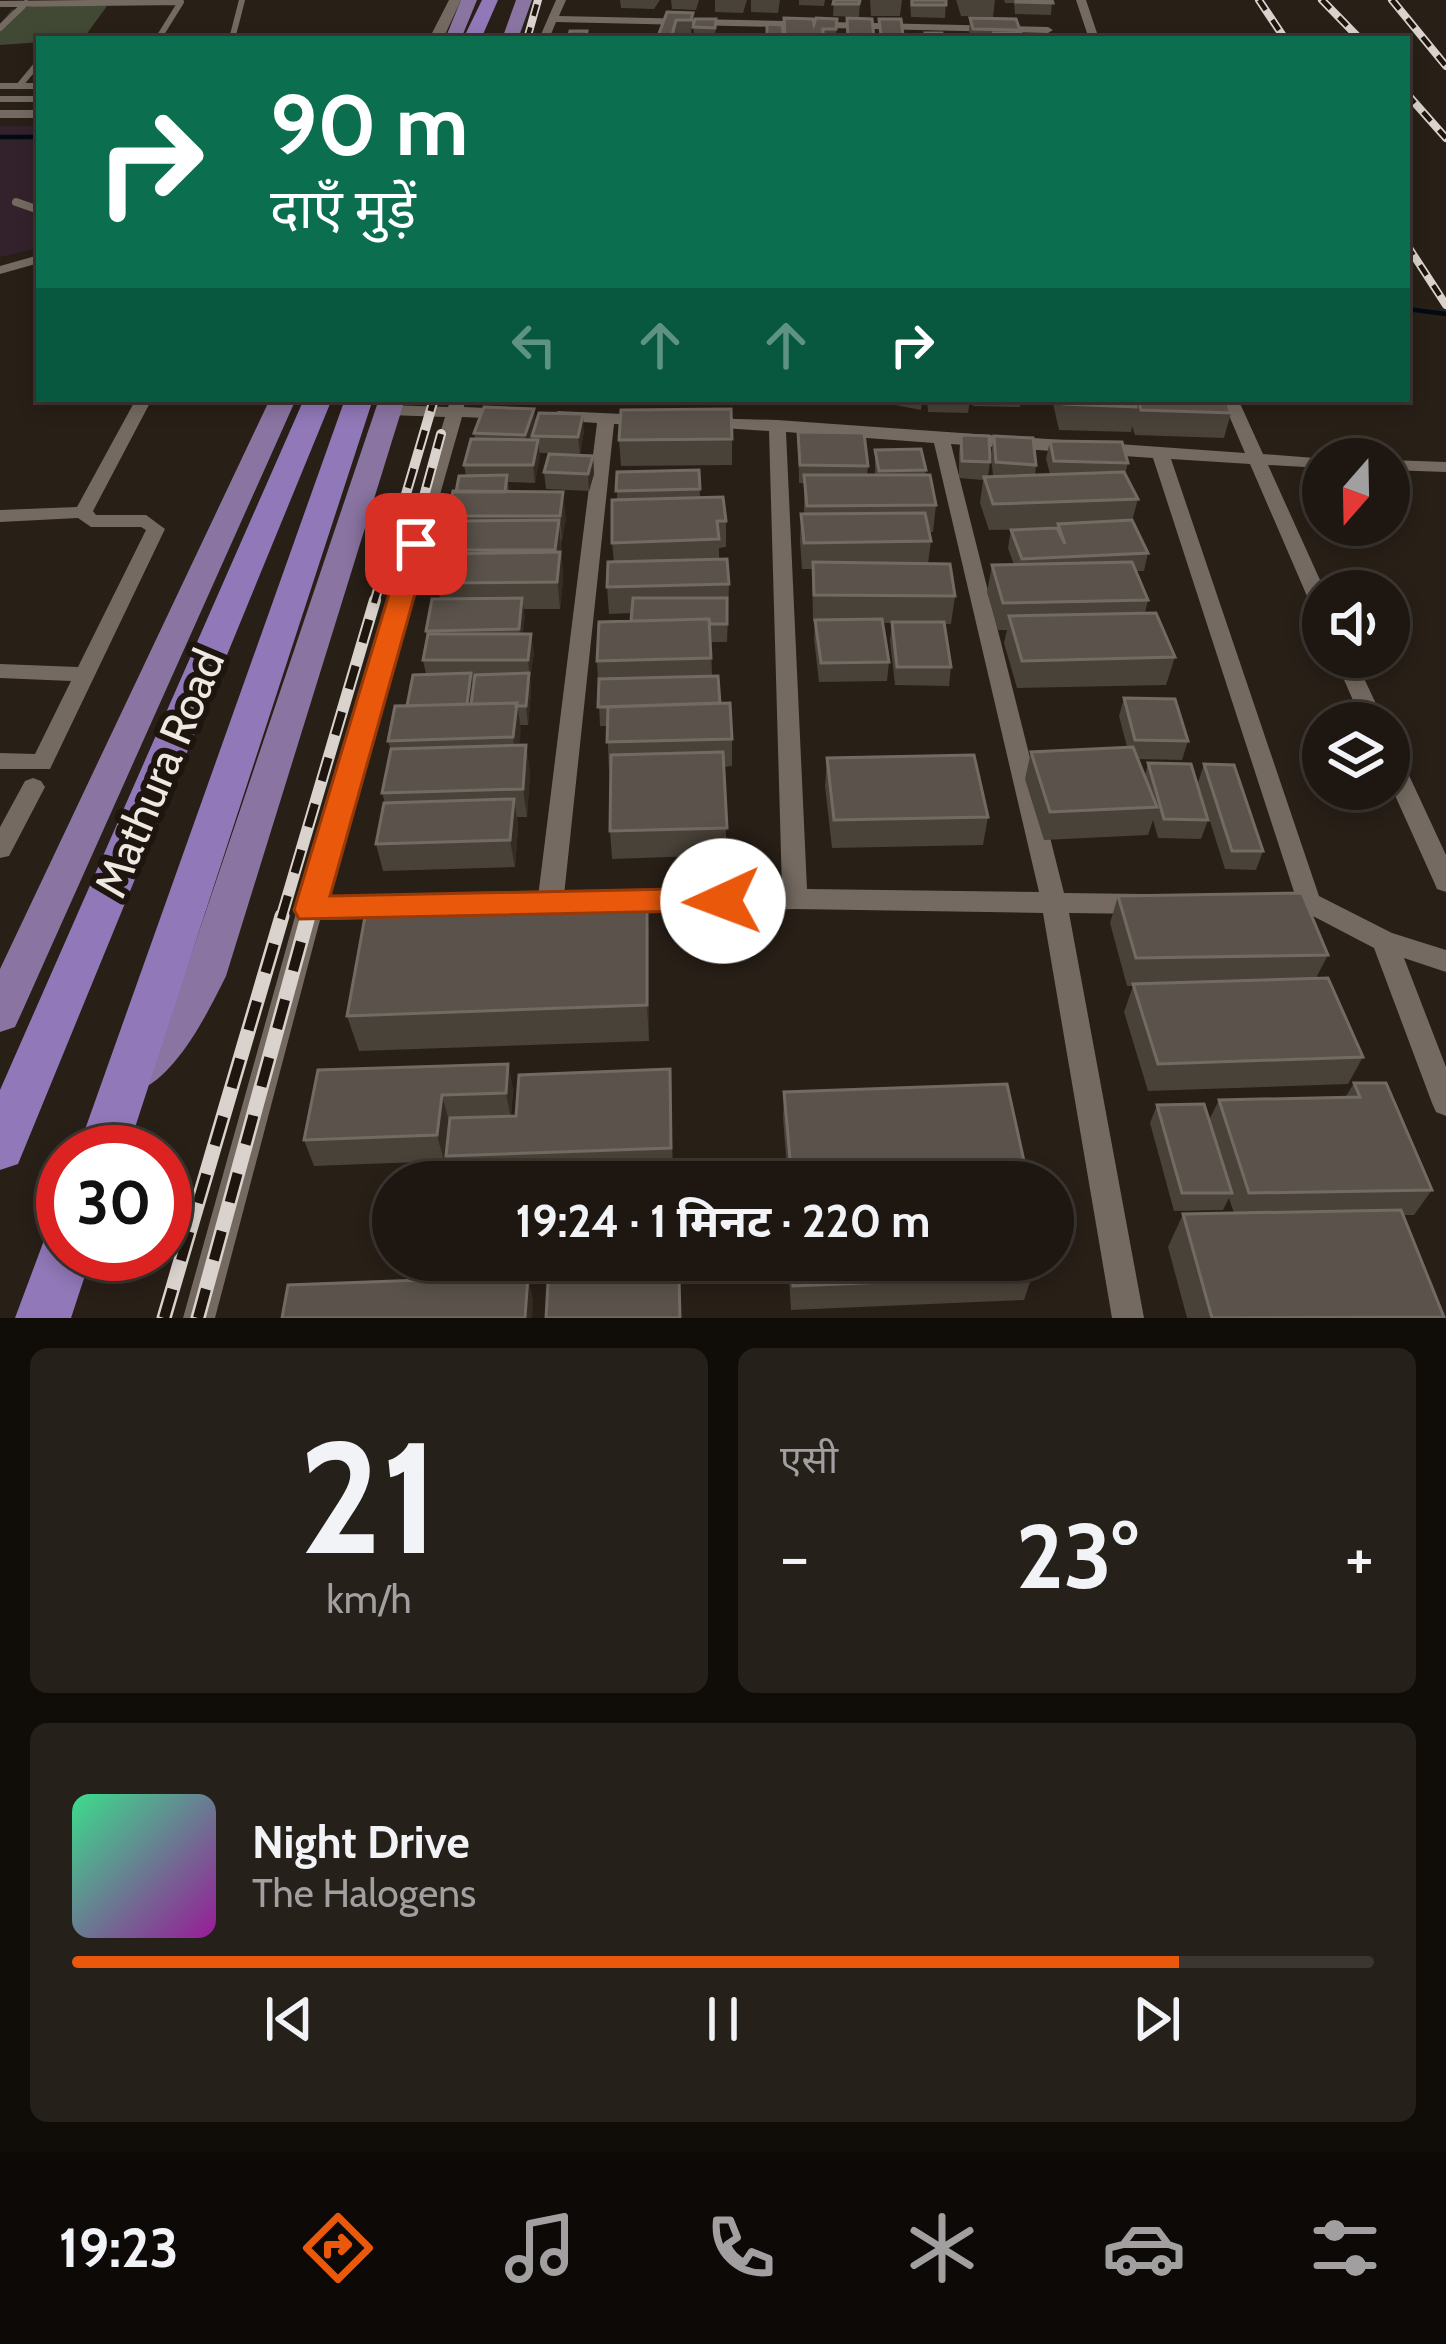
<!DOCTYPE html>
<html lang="hi">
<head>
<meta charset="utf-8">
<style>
	body { margin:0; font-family:Cabin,"Noto Sans Devanagari",sans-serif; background:#26201a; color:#f1f3f6; height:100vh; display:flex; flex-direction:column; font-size:45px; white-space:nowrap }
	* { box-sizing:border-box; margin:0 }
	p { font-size:39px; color:#a19f9f }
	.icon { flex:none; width:66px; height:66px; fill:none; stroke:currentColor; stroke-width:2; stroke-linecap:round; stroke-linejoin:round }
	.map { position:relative; height:1318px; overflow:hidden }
	.drawer { display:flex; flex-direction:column; gap:30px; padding:30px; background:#100d09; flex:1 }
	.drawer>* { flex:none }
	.hud { position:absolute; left:36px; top:36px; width:1374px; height:366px; border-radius:0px; box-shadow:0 6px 18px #0003,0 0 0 3px #3c3631; background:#0b6e4f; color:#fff; overflow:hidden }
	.needle { width:78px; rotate:200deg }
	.controls { position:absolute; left:1302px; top:438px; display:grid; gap:24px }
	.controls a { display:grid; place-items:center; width:108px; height:108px; border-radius:50%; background:#1e1711; box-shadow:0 6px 18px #0003,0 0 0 3px #3c3631; font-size:60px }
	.speed { position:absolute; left:36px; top:1125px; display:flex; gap:24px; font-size:60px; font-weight:700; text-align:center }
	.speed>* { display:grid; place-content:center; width:156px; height:156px; border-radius:50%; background:#1e1711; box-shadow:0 6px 18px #0003,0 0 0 3px #3c3631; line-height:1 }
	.speed .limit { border:18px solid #d22; background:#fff; color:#111 }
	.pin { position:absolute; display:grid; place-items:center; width:102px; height:102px; color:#fff; margin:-51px; border-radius:24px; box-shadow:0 6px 18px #0006 }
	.me { position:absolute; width:132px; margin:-66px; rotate:268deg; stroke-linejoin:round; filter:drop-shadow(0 0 9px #0008) }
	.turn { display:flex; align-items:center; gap:42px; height:252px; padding:0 36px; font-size:54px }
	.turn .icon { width:156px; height:156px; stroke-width:2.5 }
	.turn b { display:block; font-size:84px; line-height:102px }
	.lanes { display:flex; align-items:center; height:114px; padding:0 36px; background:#0003; justify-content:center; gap:60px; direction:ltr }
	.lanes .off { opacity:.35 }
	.big { font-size:90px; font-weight:700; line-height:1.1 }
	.drawer .widget { flex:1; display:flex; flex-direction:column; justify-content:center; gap:18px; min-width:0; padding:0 42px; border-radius:18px; background:#26201a }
	.drawer .dial { align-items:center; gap:0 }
	.dial b { font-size:156px; line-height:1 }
	.song { display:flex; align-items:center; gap:36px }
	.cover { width:144px; height:144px; border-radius:18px; background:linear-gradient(135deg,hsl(150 70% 55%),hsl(300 70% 35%)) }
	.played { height:12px; border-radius:6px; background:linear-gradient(90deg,#ea580c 85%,#3c3631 85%) }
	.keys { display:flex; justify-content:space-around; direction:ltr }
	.heat { display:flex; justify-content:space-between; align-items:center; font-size:66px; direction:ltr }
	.drawer .tiles { flex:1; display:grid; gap:30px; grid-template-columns:1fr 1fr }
	.widget:last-child { grid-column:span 2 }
	.trip { position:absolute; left:372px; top:1161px; width:702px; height:120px; border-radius:60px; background:#1e1711; box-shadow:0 6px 18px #0003,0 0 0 3px #3c3631; font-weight:700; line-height:120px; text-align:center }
	.tabs { display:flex; height:192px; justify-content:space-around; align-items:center; background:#0c0907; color:#a19f9f }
	.tabs .icon { width:84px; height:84px }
	.tabs .active { color:#ea580c }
	.tabs b { font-size:54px; color:#f1f3f6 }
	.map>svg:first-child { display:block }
	.education { fill:#33222b }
	.green { fill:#414834 }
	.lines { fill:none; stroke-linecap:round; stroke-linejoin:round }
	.stream { stroke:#000b14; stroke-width:4.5 }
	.service-far1 { stroke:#746a61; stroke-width:6 }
	.service { stroke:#746a61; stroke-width:8 }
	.minor { fill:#746a61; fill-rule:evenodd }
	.tertiary { fill:#746a61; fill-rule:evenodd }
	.primary { fill:#8a74a2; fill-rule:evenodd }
	.trunk { fill:#9178b8; fill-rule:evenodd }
	.rail-far3-casing { stroke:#dad3cd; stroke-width:8 }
	.rail-far2-casing { stroke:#dad3cd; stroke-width:10 }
	.rail-far1-casing { stroke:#dad3cd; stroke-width:12 }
	.rail-casing { stroke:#dad3cd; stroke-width:15 }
	.rail-far3 { stroke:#1e160e; stroke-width:4.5; stroke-dasharray:12; stroke-linecap:butt }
	.rail-far2 { stroke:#1e160e; stroke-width:6; stroke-dasharray:20; stroke-linecap:butt }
	.rail-far1 { stroke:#1e160e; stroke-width:8; stroke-dasharray:24; stroke-linecap:butt }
	.rail { stroke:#1e160e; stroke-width:10; stroke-dasharray:30; stroke-linecap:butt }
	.wall { fill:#494239 }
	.shaded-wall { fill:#352c24 }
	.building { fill:#5b534b; stroke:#726b63; stroke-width:3 }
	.route { fill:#ea580c; stroke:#983908; stroke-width:3 }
	.labels { text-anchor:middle; stroke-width:12; stroke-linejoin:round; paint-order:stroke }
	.street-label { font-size:45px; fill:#eee8e2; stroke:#1e160e }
</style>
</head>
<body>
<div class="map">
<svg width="1446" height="1318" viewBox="0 0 1446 1318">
	<rect width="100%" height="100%" fill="#281f17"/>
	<!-- education -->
	<path class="education" d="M0,126h39v122l-39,9z"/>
	<!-- green -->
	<path class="green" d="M33,6h74l-24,33 -83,6v-21l12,-14z"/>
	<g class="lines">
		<!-- stream -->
		<path class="stream" d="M0,137h39
			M1407,309l39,5"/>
		<!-- service-far1 -->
		<path class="service-far1" d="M0,4l181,-2 -23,37
			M0,28l26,-25
			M232,39l10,-39
			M0,86h39
			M19,86l20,-24"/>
		<!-- service -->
		<path class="service" d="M16,202l23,8"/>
		<!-- minor -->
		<path class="minor" d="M556,0h10l-7,16 489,11 5,3 -5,3 -492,-11 -7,17h-10z
			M1076,0h10l13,39h-10z
			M0,96h39v6h-39z
			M0,110h39v8h-39z
			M39,255v8l-39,11v-8z
			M136,399h16l-59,112 3,4h50l19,14 -115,240h-50v-16l35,1 36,-73 -71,-3v-14l78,3 68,-137 -5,-3h-50l-13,-9 -78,4v-12l77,-3z
			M451,399h14l-1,8 45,2 8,5 -8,5 -47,-2 -137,483 195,-4 9,3 4,7 -4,7 -9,3 -200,4 -105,398h-32l142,-509 120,-392 -56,-2 -8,-5 8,-5 59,2z
			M1222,399h16l25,55 65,5h-5v9l-55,-3 57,126 -2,25 -10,-6 -63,-146 -79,-5 148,437 73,37 54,17v22l-42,-14 42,109v49l-10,-4 -4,-9 -58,-155 -65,-34 -26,3 -9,-3 -4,-7 4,-7 21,-5 -142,-437 -202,-14 113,449 80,1 9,3 4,7 -4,7 -9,3 -75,-1 75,405h-32l-69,-405 -248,-4 -177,5 -9,-3 -4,-7 4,-7 9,-3 164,-5 -13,-458 -61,-4 -6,-1v-8l75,2 468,33zM786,432l148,11 105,449 -232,-3z
			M558,411l88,4 8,5 -8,5 -32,-1 -51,481 -4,7 -9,3 -9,-3 -4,-7 60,-482 -45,-3 -2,-4z
			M1389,460l57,2v10l-57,-2z
			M1334,657h20l31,66h-22z
			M1389,748l8,2 3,6 46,99v37l-9,-3 -3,-7 -45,-100z
			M33,778l8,3 4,6 -36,69 -9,2v-31l25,-46z"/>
		<!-- tertiary -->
		<path class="tertiary" d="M449,0h12l-18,39h-14z"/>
		<!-- primary -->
		<path class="primary" d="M461,0h16l-16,39h-16z
			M516,0h16l-14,39h-16z
			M270,399h26l-275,615 -6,13 -15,5v-63z
			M379,399h26l-179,577c-19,38 -49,100 -90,116l-16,-6 -6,-14 72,-102z"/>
		<!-- trunk -->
		<path class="trunk" d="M482,0h16l-17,39h-18z
			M304,399h28l-307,748 -7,17 -18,6v-80z
			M345,399h28l-246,753h-50z
			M63,1228v26h29l-21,64h-56l31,-83z"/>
		<!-- rail-far3 casing -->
		<g class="rail-far3-casing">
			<path id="rail-far3" d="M1259,0l26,39
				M1322,0l38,39
				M1392,0l54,66
				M527,39l11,-39
				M1407,94l39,44
				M1407,245l39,60"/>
		</g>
		<!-- rail-far2 casing -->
		<g class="rail-far2-casing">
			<path id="rail-far2" d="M374,603l60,-204
				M395,603l46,-169"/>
		</g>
		<!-- rail-far1 casing -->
		<g class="rail-far1-casing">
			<path id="rail-far1" d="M281,919l94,-319
				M308,919l87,-319"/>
		</g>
		<!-- rail casing -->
		<g class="rail-casing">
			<path id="rail" d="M164,1318l118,-402
				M198,1318l110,-402"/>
		</g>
		<!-- rail-far3 -->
		<use href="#rail-far3" class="rail-far3"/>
		<!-- rail-far2 -->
		<use href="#rail-far2" class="rail-far2"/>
		<!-- rail-far1 -->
		<use href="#rail-far1" class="rail-far1"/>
		<!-- rail -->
		<use href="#rail" class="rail"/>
	</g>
	<!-- wall -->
	<path class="wall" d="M620,0h40l-6,9 -33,-1z
		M671,0h28l-3,10 -24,-1z
		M715,0h32l-4,13 -28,-1z
		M751,0h29l-2,13 -27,-1z
		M799,0h26l-1,6 -25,-1z
		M834,0h26l-1,17 -26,-1z
		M870,0h32l-2,16h-29z
		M910,0h36l-1,18 -34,-1z
		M956,0h39l-2,17 -32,-1z
		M1004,0h48l-1,15 -36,-1 -1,-11h-9z
		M667,12l26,1 -2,20h-15l-2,6h-17z
		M970,18l50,12 3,9h-52l-2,-8z
		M837,19l-1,20h-70l18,-2 30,-13z
		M879,19l24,16v4h-24z
		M716,26l-1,8h-21l-1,-7z
		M796,399h60v5l-60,-2z
		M865,399h57l-1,11z
		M927,399h43l-2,14 -40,-1z
		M972,399h49l-1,8 -47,-1z
		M1052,399h174l5,14 -7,25 -89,-3 -3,-9 -1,6 -72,-2z
		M534,409l2,15 48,7 -4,23 -41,-1 -4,30 -27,-1 1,10 57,26 -5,25 2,36 -3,30h-36l-1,25 11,18 -4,26 1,14 -3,33h-8l-1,20h7l4,28 -3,44h-10l1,10 -3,40 -132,4 -7,-27 9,-41 -3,-10 9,-43 -3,-9 38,-67 -3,-14 4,-21 -1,-8 14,-32 -3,-16 15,-29 1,-12 -6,-26 9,-25 10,-15 -2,-11 11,-26 -1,-6z
		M798,432l70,34 -1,9h8v-25l51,20 -1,5 11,30 -3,27h-4l2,9 -3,23 27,32 -4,28h-7l7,43 -2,19 -54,-1 -5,-45 2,-17h-10l7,39 -2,19 -68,1 -5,-43 1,-17h-2l-1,-53h-10l-2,-28 1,-27h3v-31h-5z
		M961,435l29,27 -2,14h5l-2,-22 3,-18 42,29 -1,10 15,-1 -4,-15 4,-18 78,22 -3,11 13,25 -6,22 16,32 -4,18h-8l12,29 -3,13 30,44 -9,28 -149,3 -13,-45 3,-13h-9l-11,-38 5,-27h22l-6,-17 3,-18 26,-1 -48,1 -9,-27 3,-23 -24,-2v-26z
		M732,439v26l-111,1 -2,-26z
		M593,456l1,18 -5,17 -43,-2 -2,-17z
		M699,470l1,28 26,23v26l-7,1v11l10,25 -2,58h-16l1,34 20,63v27l-9,1 4,88 -115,4 -2,-28 1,-61h-2l-2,-44h-7l-3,-65 34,-40 1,-8 -23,1 -2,-27 7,-25 -2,-19 5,-43v-28z
		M1124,698l64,43 -6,19 -44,-1 7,17 3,-13 60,57 -7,19 -43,-1 -5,-18 -5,15 -104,5 -19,-61 6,-27 96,-5 -8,-31z
		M827,758l161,59 -5,28 -151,3 -7,-62z
		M1204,764l59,87 -7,19 -31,-1 -27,-86z
		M1118,896l210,59 -12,23 47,79 -15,27 -200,7 -24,-79 9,-26h-6l-17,-63z
		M647,902l2,36v103l-290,10 -12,-35z
		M508,1064l5,26 -2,26 159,-47 3,105 -220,8 -7,-26 3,-35 -5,40 -130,5 -10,-26z
		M1354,1083l78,107 -18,25h-11l41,102 -257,1 -19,-71 15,-33 51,-1 -5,-15 -6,12 -49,1 -24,-88 7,-18 52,15 10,-20 126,-2z
		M784,1092l240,69 -6,21h-230l-5,-64z
		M788,1260h241l3,16 -8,24 -233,10z"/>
	<!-- shaded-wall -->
	<path class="shaded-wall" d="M534,409l2,17 -9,27 -2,-18z
		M583,414l1,17 -4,23 -2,-17z
		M538,440l2,17 -5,26 -2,-18z
		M593,456l1,18 -5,17 -1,-17z
		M563,492l3,26 -4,25 -2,-27z
		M559,520l4,59 -3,30 -5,-59z
		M522,598l3,18 -4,32 -2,-19z
		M531,634l3,18 -4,26 -2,-18z
		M471,673l3,19 -4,32 -3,-18z
		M529,673l2,19 -3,33 -2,-19z
		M517,703l4,27 -4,35 -4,-28z
		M526,745l4,28 -3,44 -4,-28z
		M514,799l4,28 -3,40 -5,-27z
		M647,902l2,36v103l-2,-36z
		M508,1064l5,26 -2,29 -5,-26z
		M442,1095l7,26 -5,40 -7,-26z
		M528,1276l5,24 -1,18h-7z"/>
	<!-- building -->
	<path class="building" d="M834,0h26l-1,4h-26z
		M912,0h34v5h-34z
		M1016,0h36l1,3 -37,-1z
		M667,12l26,1 -2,7h-15l-5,19h-14z
		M784,18l29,1 1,5 2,-6 21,1 -1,10h-13v10h-57v-3l19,1z
		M847,18l25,1 2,19h-26z
		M970,18l46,1 4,11 -47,-1z
		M695,19h21l-1,9 -22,-1z
		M879,19h22l2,16h-22z
		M767,24l15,1 2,12 -17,-1z
		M570,31h17l-2,8h-17z
		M925,33h17l1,6h-17z
		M994,33h27l2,6h-27z
		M1063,399h71l2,8 -72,-3z
		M1138,399h88l5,14 -90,-3z
		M484,407l50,2 -9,26 -51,-2z
		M731,409l1,30 -113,1 2,-30z
		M539,413l44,1 -5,23 -46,-1z
		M798,432l66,1 4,33 -68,-1z
		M961,435l28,1 1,26 -28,-1z
		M994,436l39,2 3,27 -40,-3z
		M471,439l67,1 -5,25h-69z
		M1050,441l72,1 6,21 -74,-2z
		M921,449l5,21 -47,1 -4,-21z
		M549,454l44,2 -5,18 -44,-2z
		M699,470l1,19 -84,2 1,-19z
		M1124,472l14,27 -145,5 -9,-27z
		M507,475l-2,17h-49l3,-16z
		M804,475h126l6,30 -129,1z
		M453,491l110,1 -3,24h-113z
		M723,497l3,24h-9l2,18 -107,4v-43z
		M925,513l6,28 -127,2 -3,-29z
		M559,520l-4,30h-104l7,-29z
		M1132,520l16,33 -126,6 -11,-29 46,-2 8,16 -7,-20z
		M560,552l-3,30 -120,1 6,-29z
		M727,559l2,25 -122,3 1,-25z
		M813,562l137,2 5,32 -141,-1z
		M1132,562l16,38 -145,3 -11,-38z
		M522,598l-3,31 -93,2 6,-32z
		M633,598h94v26h-17l-1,-5 -78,2z
		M1156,613l19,44 -153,4 -13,-45z
		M709,619l2,39 -114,3 2,-39z
		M882,619l7,43 -68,1 -6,-43z
		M892,622h52l7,45h-54z
		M428,634h103l-3,26h-105z
		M471,673l-4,31 -60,2 6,-31z
		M529,673l-3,33h-10l1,-3 -46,1 4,-29z
		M718,676l2,27 -122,4 1,-28z
		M1124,698l51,1 13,42 -53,-1z
		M517,703l-4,34 -125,4 7,-35z
		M730,703l2,36 -125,3 1,-35z
		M526,745l-3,44 -141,4 9,-44z
		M1133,747l24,60 -107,5 -19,-60z
		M723,752l4,76 -117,3 1,-76z
		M974,755l14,62 -154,3 -7,-62z
		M1148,763l43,1 17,56 -44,-1z
		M1204,764l30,1 29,86h-31z
		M514,799l-4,41 -134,4 8,-41z
		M1302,893l26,62 -192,3 -18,-62z
		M647,902v103l-300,11 19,-105z
		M1328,978l35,79 -205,7 -25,-80z
		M508,1064l-2,29 -64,2 -5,40 -133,5 14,-70z
		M670,1069l1,79 -225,8 4,-38 66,-2 3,-41z
		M1354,1083h32l46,107 -183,3 -30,-93 141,-3z
		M1007,1084l17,77 -233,9 -7,-78z
		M1204,1104l28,89h-50l-25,-88z
		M1401,1210l43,107 -232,1 -29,-104z
		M791,1260h238l3,16 -239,10z
		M528,1276l-3,42h-243l6,-33z
		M679,1277l1,41h-134l2,-36z"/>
	<!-- route -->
	<path class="route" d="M416,537l13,7 -99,352 393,-8 12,3 4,10 -4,9 -436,9 -5,-9 110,-366z"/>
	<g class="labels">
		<!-- street labels -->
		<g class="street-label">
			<text transform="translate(159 773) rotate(-67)" y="16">Mathura Road</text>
		</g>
	</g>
</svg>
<div class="controls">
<a><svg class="needle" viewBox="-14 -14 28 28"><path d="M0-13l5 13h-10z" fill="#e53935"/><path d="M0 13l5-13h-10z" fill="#a19f9f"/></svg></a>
<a><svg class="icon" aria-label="sound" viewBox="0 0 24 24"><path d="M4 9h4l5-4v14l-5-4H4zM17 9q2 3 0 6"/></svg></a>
<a><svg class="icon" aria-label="layers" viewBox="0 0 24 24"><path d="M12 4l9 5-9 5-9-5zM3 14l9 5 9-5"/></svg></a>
</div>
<div class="speed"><div class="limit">30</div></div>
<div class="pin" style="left:416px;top:544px;background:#d93025"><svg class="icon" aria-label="arrive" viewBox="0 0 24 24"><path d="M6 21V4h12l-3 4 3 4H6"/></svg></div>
<svg class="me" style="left:723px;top:901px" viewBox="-20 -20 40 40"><circle r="19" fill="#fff"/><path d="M0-13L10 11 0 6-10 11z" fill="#ea580c"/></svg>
<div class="trip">19:24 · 1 मिनट · 220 m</div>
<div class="hud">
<div class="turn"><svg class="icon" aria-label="right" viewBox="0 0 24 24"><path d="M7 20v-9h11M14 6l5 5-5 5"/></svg><div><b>90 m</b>दाएँ मुड़ें</div></div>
<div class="lanes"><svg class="icon off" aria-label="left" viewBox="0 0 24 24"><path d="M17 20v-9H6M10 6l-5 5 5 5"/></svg><svg class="icon off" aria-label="ahead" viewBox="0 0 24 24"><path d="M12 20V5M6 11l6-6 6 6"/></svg><svg class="icon off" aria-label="ahead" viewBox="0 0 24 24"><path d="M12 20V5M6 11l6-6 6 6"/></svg><svg class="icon" aria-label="right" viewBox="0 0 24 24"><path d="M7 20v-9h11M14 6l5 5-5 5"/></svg></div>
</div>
</div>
<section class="drawer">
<div class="tiles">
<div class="widget dial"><b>21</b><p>km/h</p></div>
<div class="widget"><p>एसी</p>
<div class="heat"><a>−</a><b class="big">23°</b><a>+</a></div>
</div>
<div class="widget">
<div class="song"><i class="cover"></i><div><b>Night Drive</b><p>The Halogens</p></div></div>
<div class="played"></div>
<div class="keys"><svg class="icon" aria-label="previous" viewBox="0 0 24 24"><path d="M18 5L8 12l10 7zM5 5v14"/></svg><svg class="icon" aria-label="pause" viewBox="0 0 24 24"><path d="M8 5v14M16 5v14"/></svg><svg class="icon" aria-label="next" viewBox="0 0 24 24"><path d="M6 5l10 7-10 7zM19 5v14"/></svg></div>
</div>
</div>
</section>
<nav class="tabs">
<b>19:23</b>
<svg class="icon active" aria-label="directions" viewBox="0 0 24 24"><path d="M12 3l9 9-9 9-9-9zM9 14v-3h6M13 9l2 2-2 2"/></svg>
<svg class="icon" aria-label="music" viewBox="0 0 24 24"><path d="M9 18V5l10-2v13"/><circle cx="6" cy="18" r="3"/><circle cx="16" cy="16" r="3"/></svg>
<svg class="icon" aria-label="phone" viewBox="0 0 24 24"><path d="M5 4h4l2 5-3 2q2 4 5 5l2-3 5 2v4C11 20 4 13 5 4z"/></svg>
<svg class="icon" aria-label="climate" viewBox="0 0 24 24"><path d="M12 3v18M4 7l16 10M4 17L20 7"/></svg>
<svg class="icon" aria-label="car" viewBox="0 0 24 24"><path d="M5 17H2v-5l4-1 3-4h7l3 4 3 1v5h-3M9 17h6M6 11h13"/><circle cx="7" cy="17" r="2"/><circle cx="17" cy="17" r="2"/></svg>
<svg class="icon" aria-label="filters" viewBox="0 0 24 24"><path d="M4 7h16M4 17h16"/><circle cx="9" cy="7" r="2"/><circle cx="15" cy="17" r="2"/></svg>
</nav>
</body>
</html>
